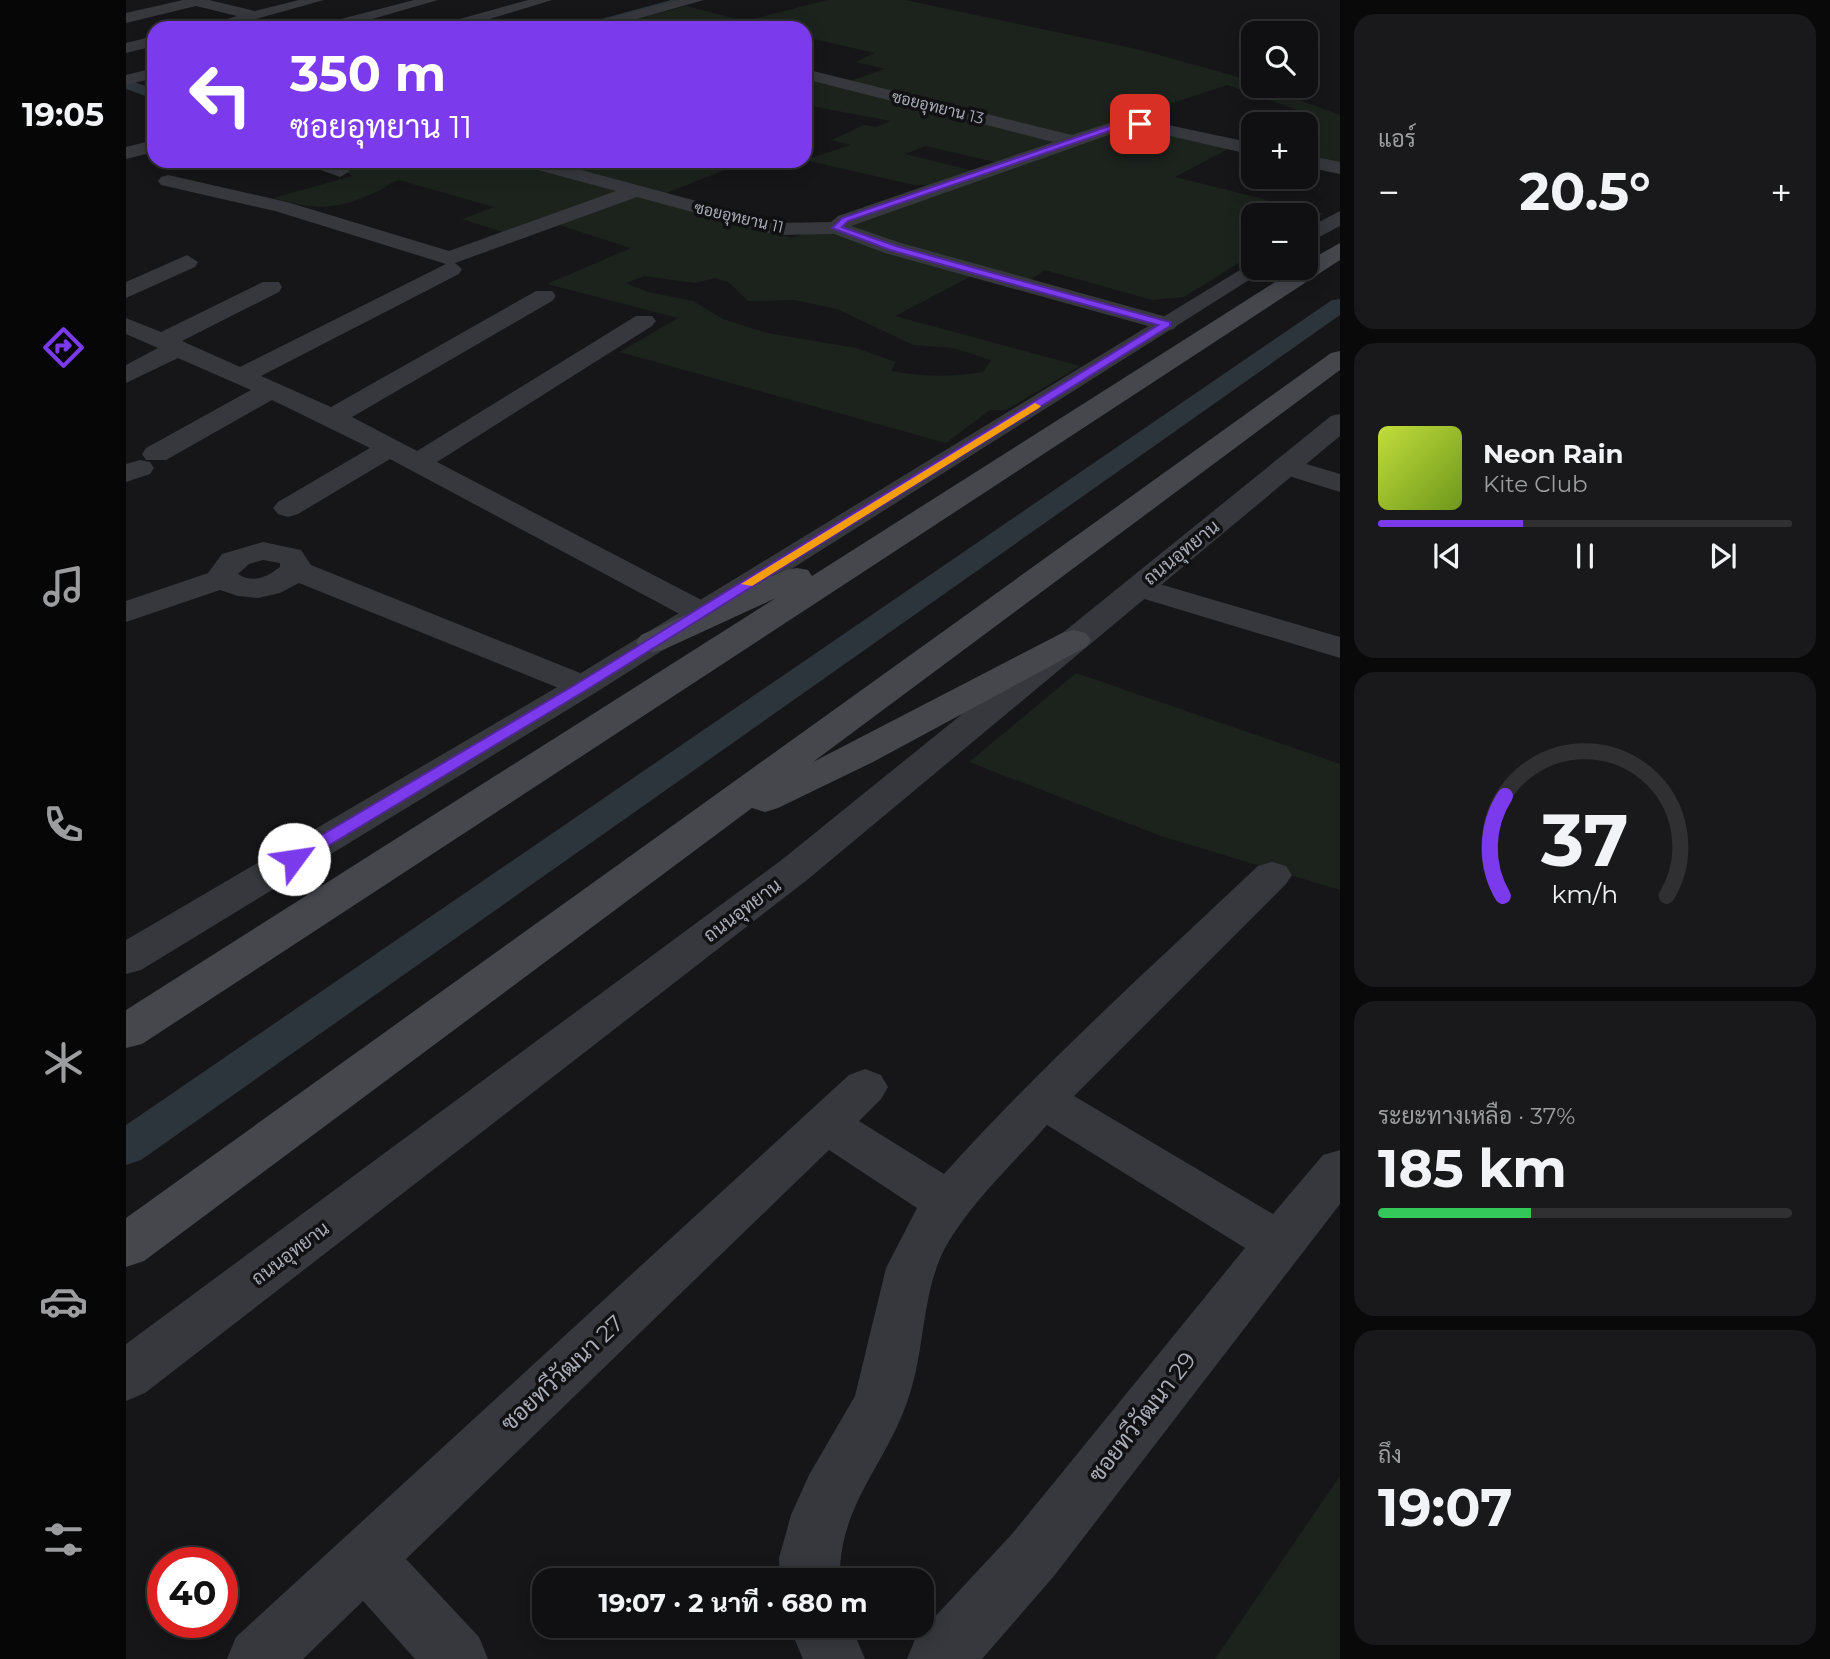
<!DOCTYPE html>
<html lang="th">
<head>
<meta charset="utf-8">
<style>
	body { margin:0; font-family:Montserrat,Sarabun,sans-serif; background:#19191b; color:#f1f3f6; height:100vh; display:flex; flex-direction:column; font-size:26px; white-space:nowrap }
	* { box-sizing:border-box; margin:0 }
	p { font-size:23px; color:#9c9d9f }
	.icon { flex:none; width:38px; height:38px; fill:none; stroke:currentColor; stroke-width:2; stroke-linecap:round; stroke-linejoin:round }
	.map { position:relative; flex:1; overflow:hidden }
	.sheet { display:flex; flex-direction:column; gap:14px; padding:14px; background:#09090a; width:490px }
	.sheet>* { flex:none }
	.guide { position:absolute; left:21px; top:21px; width:665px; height:147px; border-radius:21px; box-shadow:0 4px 18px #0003,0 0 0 2px #303032; background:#7c3aed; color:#fff; overflow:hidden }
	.tools { position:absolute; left:1115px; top:21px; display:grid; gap:14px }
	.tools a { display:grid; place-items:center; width:77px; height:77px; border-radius:14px; background:#101012; box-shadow:0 4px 18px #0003,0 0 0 2px #303032; font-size:35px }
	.speed { position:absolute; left:21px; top:1547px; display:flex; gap:14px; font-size:35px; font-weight:700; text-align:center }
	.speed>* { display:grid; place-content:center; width:91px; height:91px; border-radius:50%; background:#101012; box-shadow:0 4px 18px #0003,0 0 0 2px #303032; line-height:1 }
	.speed .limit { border:10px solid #d22; background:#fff; color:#111 }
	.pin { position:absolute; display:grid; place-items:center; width:60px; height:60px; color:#fff; margin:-30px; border-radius:14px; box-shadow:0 4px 10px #0006 }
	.me { position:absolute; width:77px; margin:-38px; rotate:59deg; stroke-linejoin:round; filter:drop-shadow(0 0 5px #0008) }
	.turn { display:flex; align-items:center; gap:24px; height:147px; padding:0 28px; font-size:32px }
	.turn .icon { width:91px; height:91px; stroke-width:2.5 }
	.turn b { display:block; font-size:49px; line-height:60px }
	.big { font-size:52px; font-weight:700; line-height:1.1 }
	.sheet .widget { flex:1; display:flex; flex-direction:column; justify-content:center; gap:10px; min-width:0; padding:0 24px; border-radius:21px; background:#19191b }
	.sheet .dial { align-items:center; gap:0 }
	.dial svg { height:182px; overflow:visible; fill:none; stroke:#303032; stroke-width:7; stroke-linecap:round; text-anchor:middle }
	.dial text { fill:#f1f3f6; stroke:none }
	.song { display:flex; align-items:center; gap:21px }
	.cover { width:84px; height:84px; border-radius:10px; background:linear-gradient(135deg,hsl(70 70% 55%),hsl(80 70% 35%)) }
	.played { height:7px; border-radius:4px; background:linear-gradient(90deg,#7c3aed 35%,#303032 35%) }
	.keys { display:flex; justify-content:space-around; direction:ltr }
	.heat { display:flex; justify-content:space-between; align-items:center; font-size:38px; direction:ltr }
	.charge { height:10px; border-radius:5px; background:linear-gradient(90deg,#34c759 37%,#303032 0) }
	.trip { position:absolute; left:406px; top:1568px; width:402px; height:70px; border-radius:21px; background:#101012; box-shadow:0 4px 18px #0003,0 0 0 2px #303032; font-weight:700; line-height:70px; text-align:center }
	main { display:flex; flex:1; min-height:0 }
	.menu { display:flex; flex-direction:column; width:126px; justify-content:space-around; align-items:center; background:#060607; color:#9c9d9f }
	.menu .icon { width:49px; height:49px }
	.menu .active { color:#7c3aed }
	.menu b { font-size:32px; color:#f1f3f6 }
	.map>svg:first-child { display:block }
	.green { fill:#1c231d; fill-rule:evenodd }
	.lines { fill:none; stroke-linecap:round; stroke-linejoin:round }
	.canal { fill:#2c353c; fill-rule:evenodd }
	.minor { fill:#37383d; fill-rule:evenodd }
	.tertiary { fill:#37383d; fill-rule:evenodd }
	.secondary { fill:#45474d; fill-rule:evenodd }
	.route { fill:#7c3aed; stroke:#51269a; stroke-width:2 }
	.slow { fill:#f59e0b }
	.labels { text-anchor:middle; stroke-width:7; stroke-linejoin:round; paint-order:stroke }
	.far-street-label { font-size:16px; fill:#a8adb8; stroke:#111113 }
	.street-label { font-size:19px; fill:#a8adb8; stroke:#111113 }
	.near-street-label { font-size:23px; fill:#a8adb8; stroke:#111113 }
</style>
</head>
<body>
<main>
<nav class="menu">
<b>19:05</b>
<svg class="icon active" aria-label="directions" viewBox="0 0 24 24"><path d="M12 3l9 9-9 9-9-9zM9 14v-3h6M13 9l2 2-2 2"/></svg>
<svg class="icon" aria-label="music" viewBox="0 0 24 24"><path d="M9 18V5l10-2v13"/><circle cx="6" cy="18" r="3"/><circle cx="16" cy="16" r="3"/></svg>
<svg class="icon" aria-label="phone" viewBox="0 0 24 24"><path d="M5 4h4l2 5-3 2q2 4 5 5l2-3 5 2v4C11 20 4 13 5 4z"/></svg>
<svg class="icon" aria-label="climate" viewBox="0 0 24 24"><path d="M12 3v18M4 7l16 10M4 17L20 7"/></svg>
<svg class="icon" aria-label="car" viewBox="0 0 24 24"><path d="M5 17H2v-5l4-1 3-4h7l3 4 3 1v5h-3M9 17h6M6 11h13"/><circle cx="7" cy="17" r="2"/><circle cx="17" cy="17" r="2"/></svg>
<svg class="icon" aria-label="filters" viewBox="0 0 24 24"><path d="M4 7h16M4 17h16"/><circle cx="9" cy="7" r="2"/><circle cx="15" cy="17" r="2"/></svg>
</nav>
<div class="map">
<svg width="1214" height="1659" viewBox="0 0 1214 1659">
	<rect width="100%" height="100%" fill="#161618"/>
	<!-- green -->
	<path class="green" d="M701,0h78l236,50 97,27 15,6v3h9l78,29v50l-34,-8v-33h-28l25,-12 -76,-27 -159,52 -221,-55 38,-13 -29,-7 19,-9 -70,-16v-9h-203l84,-22 59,15z
		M687,78l241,63 -55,22 -73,-17 -21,8 69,17 -42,14h-18l-109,-25 46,-15 -19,-5 32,-15 12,2 15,-6 -86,-16v-24z
		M1018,127l88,20 -57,30 148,37 -17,9v-8h-53v39l-69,43 -32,3 -107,-30 -18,12 -173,-50 -8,-7 282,-97z
		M198,161h192l106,29 -113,44 -47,-15 32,-12 -95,-27c-10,3 -15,9 -23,12 -42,19 -60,18 -102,6l78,-22 -6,-6z
		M468,161h154l-87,34 -92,-26z
		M511,195l82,20 73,23 19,-7h12l149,45 -77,40 185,50 -74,44h-16l-44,33 -326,-91 58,-34 -131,-34 84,-36 -75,-24zM518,276l51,7 20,-5 15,5 18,18 46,-1 43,9 76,36 41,3 37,12 -8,12c-32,5 -60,5 -92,-1l5,-9 -40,-14 -89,-15 -44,-14 -30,-18 -45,-9 -22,-9z
		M950,673l264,91v126l-179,-54 -192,-74z
		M1214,1476v183h-125z"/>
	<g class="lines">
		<!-- canal -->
		<path class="canal" d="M545,0h23l-102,28h-24z
			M0,79l28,10v10l-28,-10z
			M1214,299v16l-1199,845 -15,5v-40l1206,-825z"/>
		<!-- minor -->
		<path class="minor" d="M57,0h26l46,11 44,-11h25l-101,28h-26l40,-12 -41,-10 -70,17v-10z
			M288,0h24l-97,28h-26l3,-3z
			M402,0h24l-92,28h-25l3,-3z
			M554,0h24l-99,28h-26l3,-3z
			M28,36v10l-28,7v-10z
			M28,68v10l-28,7v-10z
			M679,69l267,66 40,-13 28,-3 113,24v12l-113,-26 -20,2 -269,95 50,17 273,76 4,5 -4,5 -8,2 -281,-78 -51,-19 -57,1 -140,-38 -182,66 7,6 -3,5 -198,102 70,31 205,-116h16l4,5 -4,5 -200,116 65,34 219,-135h16l4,5 -4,5 -215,136 274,143 5,7 -5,7 -11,3 -11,-3 -299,-160 -92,55 -10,3 -10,-3 -5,-6 5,-6 92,-54 -98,-48 -106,60h-20l-4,-6 4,-6 105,-58 -73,-32 -52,25v-18l32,-17 -32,-14v-16l35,14 102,-50h16l3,5 -3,5 -97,49 58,26 206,-103 -171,-53 -114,-26 -3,-4 3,-4 7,-2 119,27 162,49 167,-60 -97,-26 -3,-4h32l230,62 53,-1 7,-6 215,-74 -248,-63z
			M28,140v12l-28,7v-12z
			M1180,155l34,7v12l-34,-7z
			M178,161h28l18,10 -10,6 -33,-12z
			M61,255l11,7 -3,5 -69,31v-16z
			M1160,458l54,16v18l-64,-20 -4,-6 4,-6z
			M14,460l10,2 4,6 -4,6 -24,8v-18z
			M137,542l38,8 10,15 284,114 5,7 -5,7 -12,3 -12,-3 -272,-110 -19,10 -22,5 -20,-2 -18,-6 -94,32v-21l82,-28 14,-19zM137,560l17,3v4c-13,10 -27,17 -42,7l11,-10z
			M1013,578l201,59v21l-212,-64 -5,-7 5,-7z
			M1146,862l14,4 6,9 -6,9 -212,212 199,118 50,-59 17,-5v54l-286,372 -72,83h-75l9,-22 96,-103 233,-286 -198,-123c-34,39 -77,78 -102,123 -23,44 -20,99 -35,145 -21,70 -72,110 -70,187h-60l-1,-22 12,-43 18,-40 46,-79 31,-128 31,-60 -88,-58 -423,409 73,78 9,22h-73l-52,-58 -60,58h-76l9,-22 613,-562 16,-6 16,6 7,12 -7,12 -22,22 85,53c98,-109 207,-207 314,-308z
			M663,1626h62l14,33h-62z"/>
		<!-- tertiary -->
		<path class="tertiary" d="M1214,211v15l-34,18v-15z
			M1127,262v6h15l-673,425 -454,277 -15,4v-34l445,-261z
			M1214,414v22l-533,444 -662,513 -19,8v-57l653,-482 552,-446z"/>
		<!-- secondary -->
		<path class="secondary" d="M1214,243v17l-1198,784 -16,4v-38l650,-412 -111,51 -12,3 -12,-3 -5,-7 5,-7 145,-65 11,-2 11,2 4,6 485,-308h9v-6z
			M1214,351v19l-527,392 249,-129 12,-3 12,3 5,7 -5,7 -213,115 -95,46 -13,4 -13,-4 -608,453 -18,6v-49l1205,-865z"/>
	</g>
	<!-- route -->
	<path class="route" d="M1014,122l3,4 -25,2 -270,93 -6,6 54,19 274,76v4l-582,363 -288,174h-12v-8l290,-172 580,-358 -268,-75 -58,-22 10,-10 273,-94z"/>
	<!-- slow -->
	<path class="slow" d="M909,403l6,3 -2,2 -287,178 -11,-2z"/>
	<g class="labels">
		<!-- far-street labels -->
		<g class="far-street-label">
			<text transform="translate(812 107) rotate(14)" y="6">ซอยอุทยาน 13</text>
			<text transform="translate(613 217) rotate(13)" y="6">ซอยอุทยาน 11</text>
		</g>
		<!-- street labels -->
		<g class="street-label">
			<text transform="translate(1055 552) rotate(-39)" y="7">ถนนอุทยาน</text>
			<text transform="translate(616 910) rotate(-37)" y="7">ถนนอุทยาน</text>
			<text transform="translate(164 1253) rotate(-37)" y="7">ถนนอุทยาน</text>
		</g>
		<!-- near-street labels -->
		<g class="near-street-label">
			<text transform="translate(436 1373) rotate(-43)" y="8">ซอยทวีวัฒนา 27</text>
			<text transform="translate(1016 1417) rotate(-52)" y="8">ซอยทวีวัฒนา 29</text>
		</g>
	</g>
</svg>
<div class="tools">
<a><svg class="icon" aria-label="search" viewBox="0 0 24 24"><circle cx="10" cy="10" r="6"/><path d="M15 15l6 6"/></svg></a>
<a>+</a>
<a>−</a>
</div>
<div class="speed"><div class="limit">40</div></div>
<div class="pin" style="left:1014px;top:124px;background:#d93025"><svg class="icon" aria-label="arrive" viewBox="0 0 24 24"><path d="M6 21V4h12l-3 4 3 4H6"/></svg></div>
<svg class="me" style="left:168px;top:859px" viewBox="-20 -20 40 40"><circle r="19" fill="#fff"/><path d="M0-13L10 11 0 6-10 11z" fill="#7c3aed"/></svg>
<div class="trip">19:07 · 2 นาที · 680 m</div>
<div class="guide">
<div class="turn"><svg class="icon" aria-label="left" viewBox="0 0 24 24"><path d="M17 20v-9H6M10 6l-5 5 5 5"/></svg><div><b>350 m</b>ซอยอุทยาน 11</div></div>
</div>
</div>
<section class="sheet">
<div class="widget"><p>แอร์</p>
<div class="heat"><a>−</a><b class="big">20.5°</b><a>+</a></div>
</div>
<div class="widget">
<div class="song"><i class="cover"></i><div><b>Neon Rain</b><p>Kite Club</p></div></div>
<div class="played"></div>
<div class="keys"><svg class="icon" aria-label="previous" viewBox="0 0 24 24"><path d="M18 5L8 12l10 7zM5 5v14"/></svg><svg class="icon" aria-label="pause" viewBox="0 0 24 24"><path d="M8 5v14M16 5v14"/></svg><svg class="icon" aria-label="next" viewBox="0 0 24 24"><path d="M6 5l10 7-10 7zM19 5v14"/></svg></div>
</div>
<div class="widget dial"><svg viewBox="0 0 100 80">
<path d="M14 69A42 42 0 1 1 86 69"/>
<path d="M14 69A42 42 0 0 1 15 25" stroke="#7c3aed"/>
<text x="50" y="56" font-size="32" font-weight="700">37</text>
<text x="50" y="72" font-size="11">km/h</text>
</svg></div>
<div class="widget"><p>ระยะทางเหลือ · 37%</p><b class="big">185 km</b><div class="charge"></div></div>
<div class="widget"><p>ถึง</p><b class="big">19:07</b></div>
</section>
</main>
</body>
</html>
